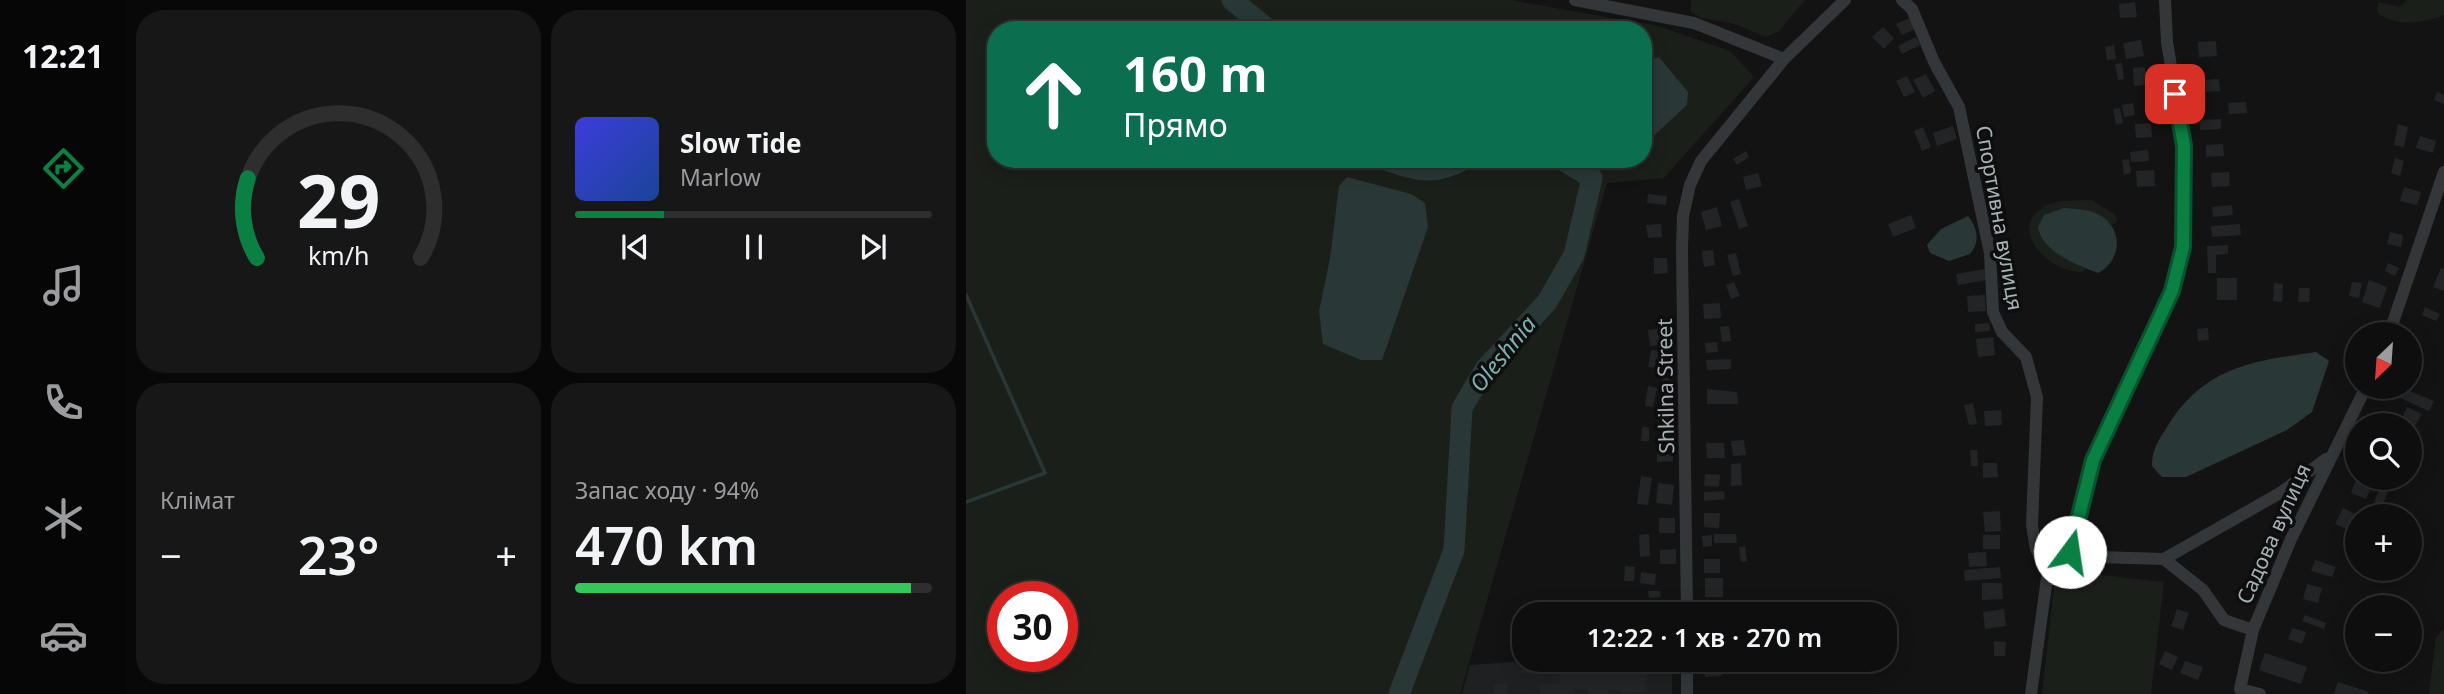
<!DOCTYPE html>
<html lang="uk">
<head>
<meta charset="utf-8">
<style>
	body { margin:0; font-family:"Noto Sans",sans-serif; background:#171718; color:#f1f3f6; height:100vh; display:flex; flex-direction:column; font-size:26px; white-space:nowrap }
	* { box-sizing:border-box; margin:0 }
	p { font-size:23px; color:#9b9c9e }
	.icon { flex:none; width:38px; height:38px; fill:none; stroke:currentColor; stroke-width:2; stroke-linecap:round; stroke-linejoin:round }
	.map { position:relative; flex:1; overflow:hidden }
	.panel { display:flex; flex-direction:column; gap:10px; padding:10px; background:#080808; width:840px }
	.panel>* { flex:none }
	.top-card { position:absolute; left:21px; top:21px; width:665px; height:147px; border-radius:28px; box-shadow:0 4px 18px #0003,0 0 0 2px #2e2e2f; background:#0b6e4f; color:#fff; overflow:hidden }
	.needle { width:46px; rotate:205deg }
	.tools { position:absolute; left:1379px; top:322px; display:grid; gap:14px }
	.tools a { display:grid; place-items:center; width:77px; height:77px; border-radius:50%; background:#0e0e0f; box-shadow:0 4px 18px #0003,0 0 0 2px #2e2e2f; font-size:35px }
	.speed { position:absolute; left:21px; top:581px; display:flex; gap:14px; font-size:35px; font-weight:700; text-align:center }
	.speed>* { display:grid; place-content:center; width:91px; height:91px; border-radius:50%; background:#0e0e0f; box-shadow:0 4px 18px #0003,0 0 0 2px #2e2e2f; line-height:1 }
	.speed .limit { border:10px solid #d22; background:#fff; color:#111 }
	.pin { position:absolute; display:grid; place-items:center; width:60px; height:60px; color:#fff; margin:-30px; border-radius:14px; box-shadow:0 4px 10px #0006 }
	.me { position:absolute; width:77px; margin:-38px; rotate:14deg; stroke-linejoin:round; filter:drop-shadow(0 0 5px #0008) }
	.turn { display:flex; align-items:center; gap:24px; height:147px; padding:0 21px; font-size:32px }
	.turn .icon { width:91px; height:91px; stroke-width:2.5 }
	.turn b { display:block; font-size:49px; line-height:60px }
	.big { font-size:52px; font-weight:600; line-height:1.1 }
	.panel .card { flex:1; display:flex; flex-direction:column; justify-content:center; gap:10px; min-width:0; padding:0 24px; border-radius:28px; background:#171718 }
	.panel .dial { align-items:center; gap:0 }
	.dial svg { height:182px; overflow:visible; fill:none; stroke:#2e2e2f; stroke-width:7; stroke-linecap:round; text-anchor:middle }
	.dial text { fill:#f1f3f6; stroke:none }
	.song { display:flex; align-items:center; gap:21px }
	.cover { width:84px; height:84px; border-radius:10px; background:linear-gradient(135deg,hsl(240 70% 55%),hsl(220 70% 35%)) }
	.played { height:7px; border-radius:4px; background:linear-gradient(90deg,#0b8043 25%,#2e2e2f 25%) }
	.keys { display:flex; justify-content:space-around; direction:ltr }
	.heat { display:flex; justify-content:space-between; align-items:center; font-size:38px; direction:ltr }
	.charge { height:10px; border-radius:5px; background:linear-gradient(90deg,#34c759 94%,#2e2e2f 0) }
	.panel .tiles { flex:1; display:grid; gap:10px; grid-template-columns:repeat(2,1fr) }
	.trip { position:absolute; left:546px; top:602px; width:385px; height:70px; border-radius:28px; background:#0e0e0f; box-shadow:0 4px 18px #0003,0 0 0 2px #2e2e2f; font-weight:600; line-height:70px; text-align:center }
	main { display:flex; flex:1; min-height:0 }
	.tab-bar { display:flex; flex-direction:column; width:126px; justify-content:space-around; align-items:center; background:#060606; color:#9b9c9e }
	.tab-bar .icon { width:49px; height:49px }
	.tab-bar .selected { color:#0b8043 }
	.tab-bar b { font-size:32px; color:#f1f3f6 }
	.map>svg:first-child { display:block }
	.built { fill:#1f2021 }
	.green { fill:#1b1f19; fill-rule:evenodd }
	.water { fill:#293837 }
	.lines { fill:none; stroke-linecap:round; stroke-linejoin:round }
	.stream { stroke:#293837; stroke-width:3.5 }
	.river { stroke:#293837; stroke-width:21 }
	.building { fill:#232425 }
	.minor { stroke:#343739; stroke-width:12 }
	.route-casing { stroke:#07532c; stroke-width:18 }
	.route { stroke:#0b8043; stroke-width:12 }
	.labels { text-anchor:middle; stroke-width:7; stroke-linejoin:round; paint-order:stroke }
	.street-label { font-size:21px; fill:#a4b1b5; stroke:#0e0e0f }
	.water-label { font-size:23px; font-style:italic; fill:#7bafb0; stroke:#0e0e0f }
</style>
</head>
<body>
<main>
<nav class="tab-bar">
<b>12:21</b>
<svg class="icon selected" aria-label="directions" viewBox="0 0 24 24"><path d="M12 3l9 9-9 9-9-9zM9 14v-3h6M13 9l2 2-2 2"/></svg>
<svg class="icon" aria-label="music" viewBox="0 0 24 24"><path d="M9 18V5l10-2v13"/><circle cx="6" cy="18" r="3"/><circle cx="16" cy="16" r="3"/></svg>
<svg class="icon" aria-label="phone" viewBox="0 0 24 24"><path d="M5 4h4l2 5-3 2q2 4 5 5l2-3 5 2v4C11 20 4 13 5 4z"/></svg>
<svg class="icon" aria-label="climate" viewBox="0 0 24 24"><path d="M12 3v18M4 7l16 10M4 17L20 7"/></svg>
<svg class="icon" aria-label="car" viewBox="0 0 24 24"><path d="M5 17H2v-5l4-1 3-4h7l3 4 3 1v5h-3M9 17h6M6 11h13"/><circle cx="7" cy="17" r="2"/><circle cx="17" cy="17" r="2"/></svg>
</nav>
<section class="panel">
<div class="tiles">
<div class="card dial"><svg viewBox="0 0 100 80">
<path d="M14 69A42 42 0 1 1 86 69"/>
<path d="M14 69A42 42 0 0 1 10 34" stroke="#0b8043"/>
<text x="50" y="56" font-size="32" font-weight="700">29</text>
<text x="50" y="72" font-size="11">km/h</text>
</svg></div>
<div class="card">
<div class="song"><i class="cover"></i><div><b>Slow Tide</b><p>Marlow</p></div></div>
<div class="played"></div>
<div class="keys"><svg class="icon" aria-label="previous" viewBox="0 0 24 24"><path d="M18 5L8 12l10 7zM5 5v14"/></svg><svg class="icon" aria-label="pause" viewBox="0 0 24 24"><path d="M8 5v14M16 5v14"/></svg><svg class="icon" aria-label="next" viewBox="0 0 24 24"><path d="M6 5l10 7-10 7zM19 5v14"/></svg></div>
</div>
<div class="card"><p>Клімат</p>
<div class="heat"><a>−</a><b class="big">23°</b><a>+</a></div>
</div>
<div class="card"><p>Запас ходу · 94%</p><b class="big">470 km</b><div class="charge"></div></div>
</div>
</section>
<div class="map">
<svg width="1478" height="694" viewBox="0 0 1478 694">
	<rect width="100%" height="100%" fill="#131314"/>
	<!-- built -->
	<path class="built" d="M572,660l134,1v33h-210l8,-29z"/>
	<!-- green -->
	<path class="green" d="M0,0h544l148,26 72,25 24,26 -90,101 -57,5 -147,511h-494zM30,30h647v32l16,-4 28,47 -44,41v13h-647zM364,258l60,75 -8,27 -63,-49zM37,597h59v59h-59z
		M725,0h114l-26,31 -13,6 -31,-13 -33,-6 -11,-6z
		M1441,0h37v15c-21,8 -48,13 -67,-3l1,-10 22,5z
		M1126,200l23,15 3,6 -6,4 -15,-12 -33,-5 -2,48 23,12 -2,4c-34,2 -79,-46 -36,-67 12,-6 32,-4 45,-5z
		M1090,570l108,12 -13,112h-109z
		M1478,629v65h-15l7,-57z"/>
	<!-- water -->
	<path class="water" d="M693,57l29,35 -1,13 -44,41v-84z
		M381,177l64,17 14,9 3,24 -46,133h-21l-38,-16 -4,-33 11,-53 9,-72z
		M1098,208c10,1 23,1 32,5 28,13 27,47 2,60 -21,-8 -56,-21 -60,-46l6,-12z
		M1002,216c10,12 12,26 2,38l-21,7 -19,-8 -3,-8 14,-16z
		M1350,352l13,9 -17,51 -25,18 -101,47h-24l-10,-11c0,-17 6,-25 15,-39 37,-60 85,-66 149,-75z"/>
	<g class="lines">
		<!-- stream -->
		<path class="stream" d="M0,295l79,178 -79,29"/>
		<!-- river -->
		<path class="river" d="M266,0l37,30
			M417,159c34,11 49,18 82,0
			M433,694l55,-144 8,-142 23,-39 62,-67 27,-47 18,-77 -31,-19"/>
	</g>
	<!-- building -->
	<path class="building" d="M1169,2l2,15 -17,1 -1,-14z
		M944,18l5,11 -13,6 -6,-11z
		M917,27l11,11 -10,11 -12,-12z
		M950,37l4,8 -18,9 -4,-8z
		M1175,40l3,16 -18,3 -3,-16z
		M1250,41l1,15 -18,1 -1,-15z
		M1148,45l2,14 -9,1 -2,-13z
		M1156,63l2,16 -6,1 -3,-16z
		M1179,67l2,18 -13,1 -1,-18z
		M960,74l9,17 -12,7 -10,-18z
		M941,76l8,16 -11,5 -8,-16z
		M1253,79l1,12 -17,1 -1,-12z
		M1471,92l7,3v9l-10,-4z
		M1280,102l1,11 -18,1 -1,-11z
		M1167,103l2,12 -11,2 -2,-12z
		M1154,108l3,15 -7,2 -3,-16z
		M1255,119v10l-21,1v-10z
		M1185,123l1,14 -16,1 -1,-14z
		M1432,124l10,3 -4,20 -10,-2z
		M987,126l4,13 -20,7 -4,-13z
		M957,127l8,20 -9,4 -8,-20z
		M1454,136l16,5 -3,12 -17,-5z
		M1257,144l1,12 -18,1v-12z
		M1182,150l1,11 -18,1 -1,-10z
		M780,151l3,6 -12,8 -4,-6z
		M1429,158l9,3 -4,15 -9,-3z
		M1163,159l2,14 -7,2 -2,-15z
		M1188,170l1,16 -18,1 -1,-16z
		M1263,172l1,14 -18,1 -1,-14z
		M792,173l4,13 -16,4 -3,-13z
		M1438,187l17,5 -4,13 -17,-4z
		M682,194l19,2 -1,9 -19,-2z
		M773,199l9,27 -9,3 -9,-27z
		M1266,205l1,10 -20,2 -1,-10z
		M751,207l5,19 -16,4 -5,-18z
		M945,215l5,13 -23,9 -5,-13z
		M695,224l1,13 -14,1 -2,-13z
		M1274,224l1,11 -29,2 -1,-11z
		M1424,232l13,3 -2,12 -14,-3z
		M1262,245v9l-12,1v18h-8l-1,-27z
		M747,250l2,15 -11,2 -2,-16z
		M770,253l5,21 -8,2 -6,-21z
		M688,258h13l1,15 -14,1z
		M1422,263l11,5 -4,8 -10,-5z
		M1475,268l3,1v22l-11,-4z
		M1019,269l2,11 -29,5 -2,-11z
		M1251,278h20v22h-20z
		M1403,280l18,7 -7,21 -18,-6z
		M768,282l6,14 -9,3 -5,-14z
		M1386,282l10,1 -3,15 -10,-2z
		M1308,283l9,1 -1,18 -9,-1z
		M1333,288h11l-1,14h-11z
		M1019,295l1,16 -18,1 -1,-16z
		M754,303l1,15 -17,1 -1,-15z
		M1459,307l15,7 -4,7 -14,-6z
		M1023,323l1,8 -15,1v-8z
		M763,326l2,15 -9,1 -2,-15z
		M705,327l2,17 -23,2 -2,-16z
		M1242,328l1,12 -11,1 -1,-12z
		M1027,337l2,18 -17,2 -2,-18z
		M751,342l1,10 -12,1 -1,-10z
		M685,350l9,1 -3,17 -9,-1z
		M765,359v10l-24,1 -1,-10z
		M696,371h9v10h-9z
		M1444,374l6,2 -6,15z
		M682,386l9,2 -4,19 -8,-1z
		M1426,387h8l34,14 -5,10 -40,-18z
		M741,389l30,3 1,12h-31z
		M696,390l12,1 -1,8 -12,-1z
		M1007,403l4,21 -8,1 -5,-20z
		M1441,407l15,7 -7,12 -14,-7z
		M1035,410l1,15 -17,1 -1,-15z
		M692,414h16l-1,10 -15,-1z
		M676,427h7v14h-8z
		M778,440l2,15 -13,1 -2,-15z
		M740,443h18l1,15h-18z
		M707,447v14l-16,1v-14z
		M1004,450h7l1,16h-7z
		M775,463l1,22 -11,1v-22z
		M1017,463h14l1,14 -15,1z
		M739,474l15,1 -1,12 -15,-1z
		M675,476l11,2 -4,27 -11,-1z
		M1418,478l9,2 -11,26 -8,-4z
		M1390,480l16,6 -6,13 -15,-6z
		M692,483l16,2 -2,20 -16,-2z
		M758,491l1,8 -21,2v-9z
		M1377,508l14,7 -4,17 -18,-8z
		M1034,511l1,20 -16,1 -2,-20z
		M738,513h16l-1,15 -15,-1z
		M693,518h16v15h-16z
		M683,534l1,22 -10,1 -1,-22z
		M748,534h22l1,9h-23z
		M746,535v11l-9,1 -1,-11z
		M1017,535h17v14h-17z
		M779,546l2,15 -6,1 -2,-15z
		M710,549v15h-16v-14z
		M1020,552l1,14 -18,1 -1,-14z
		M738,559h16v14h-16z
		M1349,560l21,7 -4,10 -21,-6z
		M659,566l10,1 -1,14h-10z
		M1034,567l1,11 -36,3 -1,-11z
		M675,572l15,2 -1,11 -15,-2z
		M739,578h18v19h-18z
		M1016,583h20l1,16 -21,1z
		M1341,584l15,4 -4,15 -15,-4z
		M682,591h12l1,6 -12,1z
		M682,601h24v13h-24z
		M1038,609l2,17 -21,3 -2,-17z
		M1211,609l12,4 -6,17 -12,-4z
		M1339,615l21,8 -2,6 -22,-8z
		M1326,628l14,4 -4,12 -14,-5z
		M1028,641l12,1 -1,14h-11z
		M1199,651l13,6 -6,13 -13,-6z
		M1299,653l42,14 -6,17 -42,-14z
		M769,660h6l1,10 -6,1z
		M762,661l1,6 -8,1 1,8 -17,1 -1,-15z
		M1219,661l18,6 -5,13 -18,-7z
		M594,662h12v7l74,2v20l-25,3 1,-4h-14v4h-20v-5h-15v5h-33v-10h19z
		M555,664h16v9l-15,1z
		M1372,682l31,10 -1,2h-34z
		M541,683v11h-13v-10z"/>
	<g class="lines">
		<!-- minor -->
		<path class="minor" d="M609,0l119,23 90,36
			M936,0l10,9 22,53 25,45 31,146 3,59 9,20 24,25 11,40 -5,128 4,24 12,22 -17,123
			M1423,334l55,-162
			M1104,552l26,5 68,2 116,-66 46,-34
			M1198,559l39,31 21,30 29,10 38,-91 75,-152
			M1082,571l22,-19 23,-92 79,-169 11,-44 1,-101 -17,-104 -2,-42
			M721,614l-5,-365 1,-33 7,-31 11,-24 83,-102 61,-59
			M1287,630l-13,59 20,5
			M721,694v-34"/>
	</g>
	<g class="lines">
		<!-- route casing -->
		<g class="route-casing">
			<path id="route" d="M1104,552l23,-92 79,-169 11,-44 1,-101 -9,-52"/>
		</g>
		<!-- route -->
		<use href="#route" class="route"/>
	</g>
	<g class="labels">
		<!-- street labels -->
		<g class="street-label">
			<text transform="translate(1033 218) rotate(80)" y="7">Спортивна вулиця</text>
			<text transform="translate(700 386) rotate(-91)" y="7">Shkilna Street</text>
			<text transform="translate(1308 534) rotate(-66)" y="7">Садова вулиця</text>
		</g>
		<!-- water labels -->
		<g class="water-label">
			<text transform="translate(537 354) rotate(-51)" y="8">Oleshnia</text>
		</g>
	</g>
</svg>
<div class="tools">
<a><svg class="needle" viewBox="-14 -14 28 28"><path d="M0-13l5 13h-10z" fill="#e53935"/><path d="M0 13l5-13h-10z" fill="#9b9c9e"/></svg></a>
<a><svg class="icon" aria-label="search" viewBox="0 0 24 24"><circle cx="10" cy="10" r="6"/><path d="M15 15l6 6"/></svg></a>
<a>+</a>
<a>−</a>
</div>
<div class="speed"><div class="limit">30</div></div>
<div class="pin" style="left:1209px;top:94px;background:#d93025"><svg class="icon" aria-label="arrive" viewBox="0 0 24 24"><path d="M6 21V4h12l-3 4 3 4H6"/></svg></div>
<svg class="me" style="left:1104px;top:552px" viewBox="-20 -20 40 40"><circle r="19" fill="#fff"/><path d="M0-13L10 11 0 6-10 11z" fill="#0b8043"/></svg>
<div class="trip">12:22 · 1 хв · 270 m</div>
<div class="top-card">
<div class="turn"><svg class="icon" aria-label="ahead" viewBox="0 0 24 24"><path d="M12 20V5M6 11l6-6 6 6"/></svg><div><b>160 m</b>Прямо</div></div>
</div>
</div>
</main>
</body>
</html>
